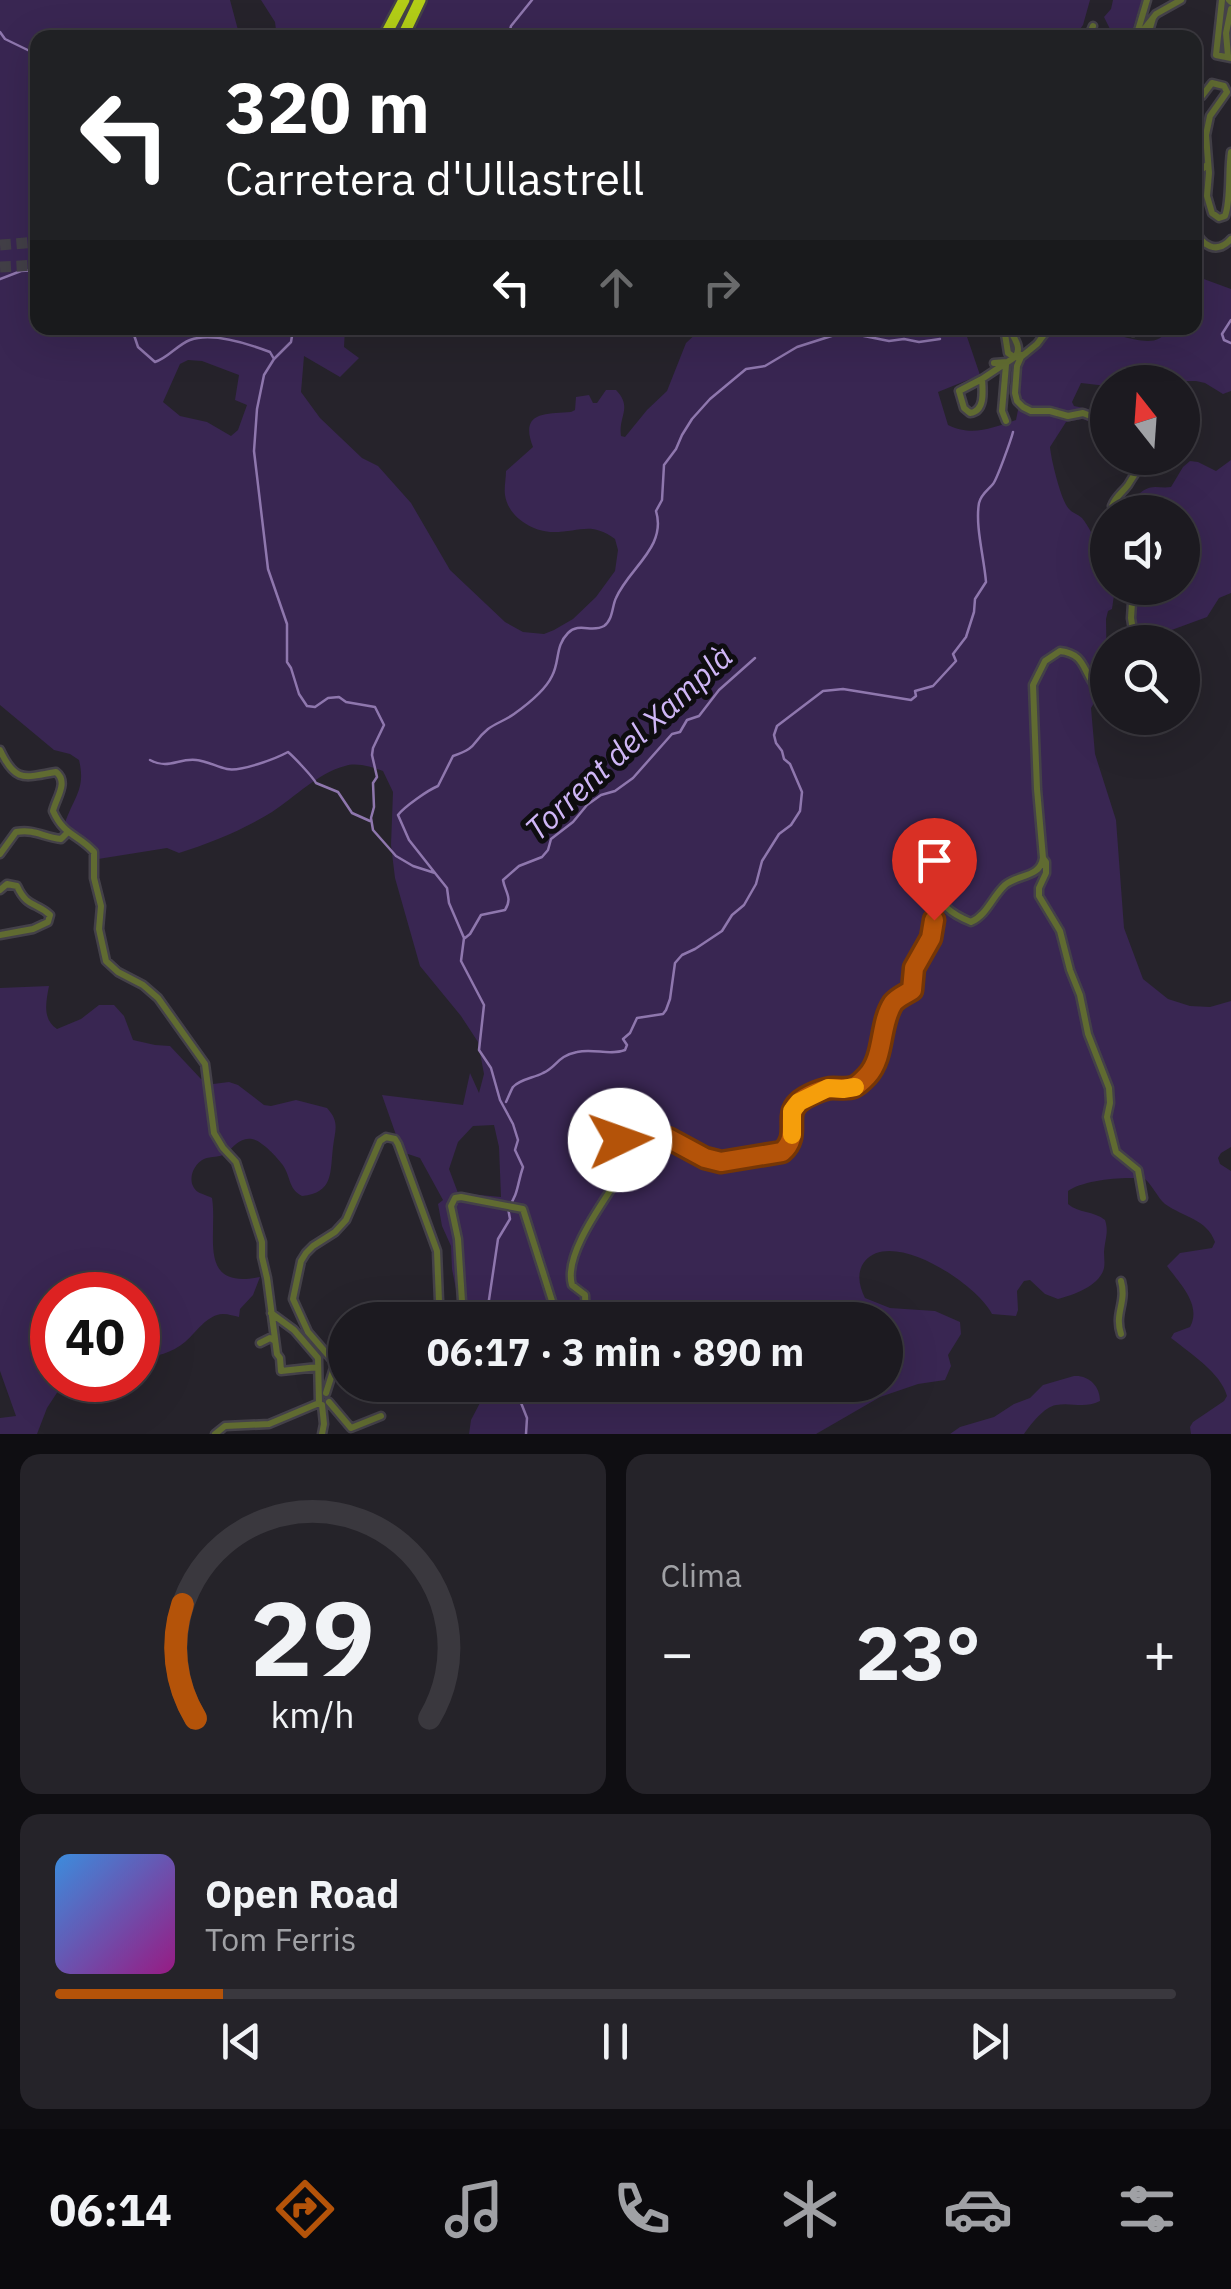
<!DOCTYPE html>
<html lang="es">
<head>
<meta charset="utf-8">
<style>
	body { margin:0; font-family:"IBM Plex Sans",sans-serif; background:#252329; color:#f1f3f6; height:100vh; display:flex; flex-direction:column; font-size:38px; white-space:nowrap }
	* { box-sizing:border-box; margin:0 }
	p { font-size:32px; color:#a0a1a5 }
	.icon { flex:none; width:55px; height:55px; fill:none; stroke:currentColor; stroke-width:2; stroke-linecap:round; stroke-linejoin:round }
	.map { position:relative; height:1434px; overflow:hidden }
	.side { display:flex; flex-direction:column; gap:20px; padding:20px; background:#0f0e12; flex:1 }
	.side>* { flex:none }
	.guide { position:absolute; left:30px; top:30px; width:1172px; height:305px; border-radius:20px; box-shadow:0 10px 40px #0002,0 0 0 2px #3a383e; background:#202124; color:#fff; overflow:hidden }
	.needle { width:65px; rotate:343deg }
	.buttons { position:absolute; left:1090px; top:365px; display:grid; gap:20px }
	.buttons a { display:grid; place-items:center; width:110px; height:110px; border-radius:50%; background:#1c1a20; box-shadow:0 10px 40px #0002,0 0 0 2px #3a383e; font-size:50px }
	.speed { position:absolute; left:30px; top:1272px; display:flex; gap:20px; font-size:50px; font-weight:700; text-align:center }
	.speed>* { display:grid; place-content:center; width:130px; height:130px; border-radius:50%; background:#1c1a20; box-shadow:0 10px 40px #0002,0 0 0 2px #3a383e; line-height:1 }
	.speed .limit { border:15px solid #d22; background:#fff; color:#111 }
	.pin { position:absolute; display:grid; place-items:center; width:85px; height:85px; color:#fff; margin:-102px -42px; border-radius:50% 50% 50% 0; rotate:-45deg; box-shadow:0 0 10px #0007 }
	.pin .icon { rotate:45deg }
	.me { position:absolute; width:110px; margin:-55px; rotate:87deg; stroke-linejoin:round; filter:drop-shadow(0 0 8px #0008) }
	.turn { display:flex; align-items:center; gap:35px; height:210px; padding:0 30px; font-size:45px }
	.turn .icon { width:130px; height:130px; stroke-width:2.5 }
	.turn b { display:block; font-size:70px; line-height:85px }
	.lanes { display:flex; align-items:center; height:95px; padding:0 30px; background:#0003; justify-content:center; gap:50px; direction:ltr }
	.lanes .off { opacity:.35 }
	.big { font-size:75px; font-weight:800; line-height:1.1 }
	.side .card { flex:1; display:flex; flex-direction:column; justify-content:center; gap:15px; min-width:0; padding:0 35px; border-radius:20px; background:#252329 }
	.side .dial { align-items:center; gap:0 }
	.dial svg { height:260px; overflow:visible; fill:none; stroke:#3a383e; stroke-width:7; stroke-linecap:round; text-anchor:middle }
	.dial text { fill:#f1f3f6; stroke:none }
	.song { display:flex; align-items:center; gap:30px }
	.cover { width:120px; height:120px; border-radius:15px; background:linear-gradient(135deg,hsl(210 70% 55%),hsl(310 70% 35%)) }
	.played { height:10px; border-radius:5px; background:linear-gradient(90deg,#b45309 15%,#3a383e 15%) }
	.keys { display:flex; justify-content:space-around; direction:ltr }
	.heat { display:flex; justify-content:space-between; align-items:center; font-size:55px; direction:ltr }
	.side .tiles { flex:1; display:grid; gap:20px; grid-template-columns:1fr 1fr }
	.card:last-child { grid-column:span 2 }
	.trip { position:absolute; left:328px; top:1302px; width:575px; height:100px; border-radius:50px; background:#1c1a20; box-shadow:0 10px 40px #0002,0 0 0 2px #3a383e; font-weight:800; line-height:100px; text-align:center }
	.menu { display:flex; height:160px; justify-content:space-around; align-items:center; background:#0b0a0d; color:#a0a1a5 }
	.menu .icon { width:70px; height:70px }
	.menu .selected { color:#b45309 }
	.menu b { font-size:45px; color:#f1f3f6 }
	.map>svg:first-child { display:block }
	.green { fill:#392652; fill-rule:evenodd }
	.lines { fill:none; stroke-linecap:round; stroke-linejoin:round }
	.stream { stroke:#8f77ae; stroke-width:2.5 }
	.highway-tunnel { stroke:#423f47; stroke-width:11; stroke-dasharray:11 5.5; stroke-linecap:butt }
	.minor-casing { stroke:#444149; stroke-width:11 }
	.highway-casing { stroke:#444149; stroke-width:16 }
	.minor { stroke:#606b31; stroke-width:6 }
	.highway { stroke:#b3ce17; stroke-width:11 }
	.route-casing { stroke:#753606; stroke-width:25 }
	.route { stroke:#b45309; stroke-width:18 }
	.slow { stroke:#f59e0b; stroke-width:18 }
	.labels { text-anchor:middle; stroke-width:10; stroke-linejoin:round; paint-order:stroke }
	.water-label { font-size:32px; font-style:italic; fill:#cfb6f6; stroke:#0e0d10 }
</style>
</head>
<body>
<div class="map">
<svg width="1231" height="1434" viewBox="0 0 1231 1434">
	<rect width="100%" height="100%" fill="#26232b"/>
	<!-- green -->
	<path class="green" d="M0,0h230l8,30 5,7 -205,1v290h307l-1,19 15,11 -19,19 -36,-21 -3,36 19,26 42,40 16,8 33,37 39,67 55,52 18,10 21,2 10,-4 19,-11 23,-22 19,-26 3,-21 -3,-11c-24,-18 -35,-7 -62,-7 -20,0 -45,-15 -48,-37 -1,-7 1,-17 1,-24l27,-24c-14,-36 13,-33 38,-35l4,-2 1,-13 13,-2 4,8h4l9,-13h10c17,18 2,26 5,46l4,1 22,-27 20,-19 19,-48 16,-15h262l16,47 -42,17 10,33c25,12 43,3 68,-5l2,-10 2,-45c9,-14 24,-23 33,-37h29l8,3 10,1 6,-4h11l3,8c18,4 40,12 48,-8h27v-46l6,-4 30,11v102l-8,3 -18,-11 -9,-2 -88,1 -1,4 -26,-3 -9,19 2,4 33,7v14l-25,-8 -16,3 -16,25c1,12 11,54 19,62 3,4 9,5 13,9 7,8 11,20 18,28l7,-2v18l-11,5 2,8 9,2 1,11h7l-3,21 -4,2 -2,8 1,62 -16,27 4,46 21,66 8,108 19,51 25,20 22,7 20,1 21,-6v146l-10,6 -3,5 2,6 11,7v263h-40l-1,-7 3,-5 31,-21 3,-5c-6,-23 -37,-43 -56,-58l3,-5 16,-6c12,-22 -10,-43 -23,-61l13,-13 32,-5 3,-6c-8,-23 -32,-25 -50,-38 -8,-7 -12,-18 -20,-25 -19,-3 -62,1 -77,12v13c10,9 26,7 37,16 4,12 0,19 -1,32 0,5 1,11 0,16 -4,18 -31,27 -46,31l-13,-5 -15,-14 -6,1 -7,10 1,19 -2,6 -24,-2c-14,-29 -99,-86 -127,-53 -9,11 -6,25 0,37l25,10 45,3 25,11 1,12 -13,21 3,11 -6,14 -27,4 -38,13 -64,37h-347l2,-14 11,-21 -13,-14h416v-65h-442l12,-3 5,-8 -8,-40 -1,-23 -9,-20 -4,-22 5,-4 -23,-42 -18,-6 -20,-57 81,10 7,-32 9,20 5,-19 -6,-32 -17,-26 -41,-50 -25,-88 -4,-33 2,-53 -10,-21c-12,-4 -26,-9 -38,-5 -27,7 -50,31 -73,46 -29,18 -61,31 -93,41l-12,-5 -69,11 -4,-14 -23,-15 -6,-7c9,-26 21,-34 14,-63l-9,-6 -16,-4 -54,-45zM188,360l14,1 37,14 -4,25 12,5 -9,25 -7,6 -24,-14 -27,-6 -17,-14 17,-38zM494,1125l5,22 2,50 -43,-4 -9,-24 9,-27 15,-16z
		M261,0h829l-7,25 -9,13h-797l-2,-16z
		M1113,0h29l-12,37h-24l4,-8 -6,-12 7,-8z
		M1231,460v133l-12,5 -12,19 -49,18 -2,7h-31l5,-30 -2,-24h54v-76h-58c7,-10 17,-25 31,-25 5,0 10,1 16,0l12,-20 7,-6 8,1 18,9z
		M49,986c-3,16 -7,33 8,43l24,-10 18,-14h15l10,11 9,24 22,5 15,1 31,33 12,5 16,-2 9,3 26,20 7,1 25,-6 31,8c13,14 8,22 6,39 -3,25 1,46 -31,49 -14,-7 -11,-20 -20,-32 -5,-7 -21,-24 -30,-25 -12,-2 -18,8 -26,14 -6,5 -15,3 -22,6 -12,6 -18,24 -6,33 1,1 13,5 14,6 6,37 -16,92 48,79l-7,18 -13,14 -1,8c-5,-1 -10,-3 -16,-3 -17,1 -26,18 -38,28 -13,11 -29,15 -45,15l-2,-1v-61h-86v85l12,2 -17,26 -10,26h-37v-16l16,-2 -16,-45v-383z
		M1074,1376c15,-1 26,10 26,25 -16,8 -28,1 -44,4 -12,2 -25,19 -32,29h-74l10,-7 34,-10 20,-13 16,-6 13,-13z"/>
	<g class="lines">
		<!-- stream -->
		<path class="stream" d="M0,32l5,7 33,16
			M508,38l3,-12 21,-26
			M0,279l21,-8 17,-1
			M1231,320l-9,14 2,6 7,3
			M120,328l2,3 11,1 5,15 17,15c13,-4 22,-17 35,-22 22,-8 59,4 80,12l4,7
			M267,328l20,3 5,5 -1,6 -17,17 -10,16 -7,34 -3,42 14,118 19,55v38l4,6 8,26 8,12 8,1 13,-9 11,-1 7,5 29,5 9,18 -11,23 -1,7 5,22 -4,6 1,24 -3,11 2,12 23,26 17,10 22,7 12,15 2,15 15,35 -3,23 23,44 -5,45 12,18 9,32 13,24 5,16 -3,10 8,17c-6,17 -4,26 -15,41l2,11 -12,20 -12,81
			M844,332l45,9 15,-2 15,3 21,-3
			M150,760c19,10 28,-2 46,0 11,1 21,7 31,9 13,3 48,-10 61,-17 5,4 25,25 28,31l22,9 14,21 18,8
			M435,873l-26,-33 -11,-25c6,-8 30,-25 40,-29l15,-30c26,-9 17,-12 35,-27 8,-6 18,-9 26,-15 14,-10 31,-23 38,-38 8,-15 3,-30 16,-43 11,-11 24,0 36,-7 9,-6 8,-20 12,-28 13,-30 51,-51 40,-87l6,-11 2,-35 12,-16 6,-14 10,-16 18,-20 36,-30 19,-3 32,-19 47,-15 3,-4
			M465,938l5,-4 11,-19 24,-5c8,-12 0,-18 -2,-30l16,-14 23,-9 6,-7 3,-11 22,-17 14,-17 14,-10 14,-4 18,-13 39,-44 8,-2 7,-12 12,-4 20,-26 36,-32
			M506,1102c1,-2 6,-14 7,-15 7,-8 21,-9 30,-14 14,-6 14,-17 34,-21 17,-4 32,4 48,-2l2,-5 -4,-6 7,-6 7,-15 26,-4 3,-4 4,-11 5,-36 7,-8 13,-6 27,-18 10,-16 12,-10 12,-21 6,-23 17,-27 12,-9 9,-14 2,-19 -12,-28 -6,-5 -2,-8 -6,-8 -2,-8 3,-9 46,-35 20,-2 68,11 5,-4 -1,-5 18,-5 23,-25 -3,-7 13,-17 8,-25 1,-13 11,-17c-2,-25 -11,-56 -7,-79 2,-9 9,-13 14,-19 4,-5 18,-44 20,-52
			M514,1385l13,33 -1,16"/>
		<!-- highway-tunnel -->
		<path class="highway-tunnel" d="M0,245l38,-3
			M0,267l38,-2"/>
		<!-- minor casing -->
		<g class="minor-casing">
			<path id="minor" d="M1222,0l-6,55 15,3
				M1229,0l2,2
				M1136,37l11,-37
				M1088,38l5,-12
				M1137,38l19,-24 25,-14
				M1147,38l6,-20
				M1228,56l-2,-23 5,-24
				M1195,100l7,-4 10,-13 12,3 3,6 -17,24 -4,19 3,38 -2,23 5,17 7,5 6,-2c6,-16 3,-45 6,-64
				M1195,175l12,-10
				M1195,228c6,18 22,27 36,11
				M1004,328l4,25 6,4
				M1009,328c4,9 14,20 6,29
				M1049,328l-12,16 -16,13 -4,9 -2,27 2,8 6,6 8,4h19l18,5 15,-3 25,10
				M1131,328l2,4
				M994,363l13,-1
				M1006,365l-4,46 4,10
				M982,379c1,13 3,32 -12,34l-6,-5 -5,-17 23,-12 33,-22 10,-3
				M1116,512l-4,-6c4,-10 10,-13 16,-21 9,-15 10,-16 23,-27
				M1133,588l-2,30 4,24
				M1108,685l-6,4 -6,-2c-14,-16 -10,-33 -36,-36l-15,10 -12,24 4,104 6,69 3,4v11l-7,15v8l21,35 10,39 10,25 8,39 21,54 1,15 -3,14 9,35 22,18 5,28
				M1102,689l6,12
				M0,750c16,34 25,27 56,22 13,10 0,26 -3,39 11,25 25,23 41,41v26l7,28 -2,23 7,32 12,11 25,13 15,13 47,66 9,69 9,15 13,14 26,80v15l5,21 10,76 3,4 1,13 37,-4
				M0,854l16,-22c20,-3 26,5 45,7l6,-6
				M0,890l7,-6 10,2c10,22 19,16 33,29l-2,7 -15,7 -33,6
				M271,1313l23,17 24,28 1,45
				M586,1320l-1,-25 -13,-10c-9,-31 33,-85 49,-111l1,-5 -6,-10 -5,-1 -20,4 -10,-7 -5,-34 10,-7 6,2c29,46 39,13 76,22 13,3 24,13 35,19 22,11 56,1 79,-6 19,-15 2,-35 16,-48 7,-7 26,-15 35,-15 18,-1 20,3 34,-12 18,-19 12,-51 26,-73 4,-6 13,-9 19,-13l2,-22 19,-36 -1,-21 -5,-30 21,-14h7l1,7 -15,9c-7,21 13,32 30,39 16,-7 21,-25 34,-37 13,-11 35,-7 38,-27
				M1121,1334c-7,-21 6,-31 0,-53
				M260,1343l10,-5 5,3
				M326,1393l8,-25v-6l-26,-30 -15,-33 8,-38 5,-8 7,-7 22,-14 11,-12 34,-79 6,-4 9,2 3,5 39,107 2,50c4,8 6,11 15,11l8,-11 -4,-62 -7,-33 4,-8 6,-1 62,12 35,111
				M329,1402l22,26 30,-12
				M215,1434l10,-8 44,-2 50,-21
				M322,1434l2,-10 -2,-19"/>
		</g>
		<!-- highway casing -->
		<g class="highway-casing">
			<path id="highway" d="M384,38l20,-38
				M402,38l18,-38"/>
		</g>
		<!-- minor -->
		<use href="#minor" class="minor"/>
		<!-- highway -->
		<use href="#highway" class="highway"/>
	</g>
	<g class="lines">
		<!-- route casing -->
		<g class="route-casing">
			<path id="route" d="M620,1140l48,-2 37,20 16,4 61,-10c19,-16 2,-36 16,-49 7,-7 26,-15 35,-15 18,0 20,3 34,-12 18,-19 12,-52 26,-73 5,-6 13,-9 19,-13l2,-22 17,-30 3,-18"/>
		</g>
		<!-- route -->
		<use href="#route" class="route"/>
		<!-- slow -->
		<path class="slow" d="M792,1135v-24l7,-9 29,-14 15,1 12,-2"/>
	</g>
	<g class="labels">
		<!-- water labels -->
		<g class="water-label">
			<text transform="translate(629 743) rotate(-43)" y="11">Torrent del Xamplà</text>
		</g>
	</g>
</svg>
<div class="buttons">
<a><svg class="needle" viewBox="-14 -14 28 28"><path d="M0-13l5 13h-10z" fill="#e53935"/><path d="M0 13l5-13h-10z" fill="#a0a1a5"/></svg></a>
<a><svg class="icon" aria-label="sound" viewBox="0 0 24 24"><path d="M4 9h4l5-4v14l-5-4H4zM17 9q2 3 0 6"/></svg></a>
<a><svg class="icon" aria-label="search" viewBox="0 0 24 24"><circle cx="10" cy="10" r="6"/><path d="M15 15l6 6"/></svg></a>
</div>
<div class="speed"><div class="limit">40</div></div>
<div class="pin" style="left:934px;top:920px;background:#d93025"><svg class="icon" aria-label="arrive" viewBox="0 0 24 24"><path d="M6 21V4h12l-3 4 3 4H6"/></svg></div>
<svg class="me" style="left:620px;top:1140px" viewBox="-20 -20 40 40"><circle r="19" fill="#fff"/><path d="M0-13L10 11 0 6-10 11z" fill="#b45309"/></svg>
<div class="trip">06:17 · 3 min · 890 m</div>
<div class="guide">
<div class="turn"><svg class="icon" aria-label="left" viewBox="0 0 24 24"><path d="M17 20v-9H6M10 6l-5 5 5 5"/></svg><div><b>320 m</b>Carretera d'Ullastrell</div></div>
<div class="lanes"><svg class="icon" aria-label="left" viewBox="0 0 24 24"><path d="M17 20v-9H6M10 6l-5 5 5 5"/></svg><svg class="icon off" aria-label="ahead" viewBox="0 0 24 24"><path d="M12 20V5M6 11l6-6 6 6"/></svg><svg class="icon off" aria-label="right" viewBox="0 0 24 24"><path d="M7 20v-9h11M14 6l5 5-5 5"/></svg></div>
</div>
</div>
<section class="side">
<div class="tiles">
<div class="card dial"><svg viewBox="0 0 100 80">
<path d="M14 69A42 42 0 1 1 86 69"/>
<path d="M14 69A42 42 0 0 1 10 34" stroke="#b45309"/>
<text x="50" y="56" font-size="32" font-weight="700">29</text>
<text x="50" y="72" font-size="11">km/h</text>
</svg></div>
<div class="card"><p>Clima</p>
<div class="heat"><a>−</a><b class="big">23°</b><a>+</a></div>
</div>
<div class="card">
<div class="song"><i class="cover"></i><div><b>Open Road</b><p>Tom Ferris</p></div></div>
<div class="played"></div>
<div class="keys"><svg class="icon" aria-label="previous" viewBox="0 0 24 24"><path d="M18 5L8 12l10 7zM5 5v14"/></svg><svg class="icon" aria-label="pause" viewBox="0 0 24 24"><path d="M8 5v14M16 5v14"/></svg><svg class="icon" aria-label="next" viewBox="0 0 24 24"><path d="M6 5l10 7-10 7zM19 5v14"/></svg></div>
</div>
</div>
</section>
<nav class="menu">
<b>06:14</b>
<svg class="icon selected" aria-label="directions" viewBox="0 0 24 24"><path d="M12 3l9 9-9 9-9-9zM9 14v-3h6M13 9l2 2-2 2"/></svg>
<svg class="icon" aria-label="music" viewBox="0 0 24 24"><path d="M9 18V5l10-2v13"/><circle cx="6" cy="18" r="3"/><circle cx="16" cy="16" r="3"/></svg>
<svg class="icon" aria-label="phone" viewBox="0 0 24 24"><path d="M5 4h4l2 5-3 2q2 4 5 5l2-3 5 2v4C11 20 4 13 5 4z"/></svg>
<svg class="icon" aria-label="climate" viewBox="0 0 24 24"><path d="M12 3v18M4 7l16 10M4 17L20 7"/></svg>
<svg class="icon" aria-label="car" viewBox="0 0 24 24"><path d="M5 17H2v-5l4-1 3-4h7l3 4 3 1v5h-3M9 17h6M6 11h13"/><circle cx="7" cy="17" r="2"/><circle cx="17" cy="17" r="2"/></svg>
<svg class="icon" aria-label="filters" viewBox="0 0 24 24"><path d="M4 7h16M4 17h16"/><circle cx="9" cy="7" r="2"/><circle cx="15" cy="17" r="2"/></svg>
</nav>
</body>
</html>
